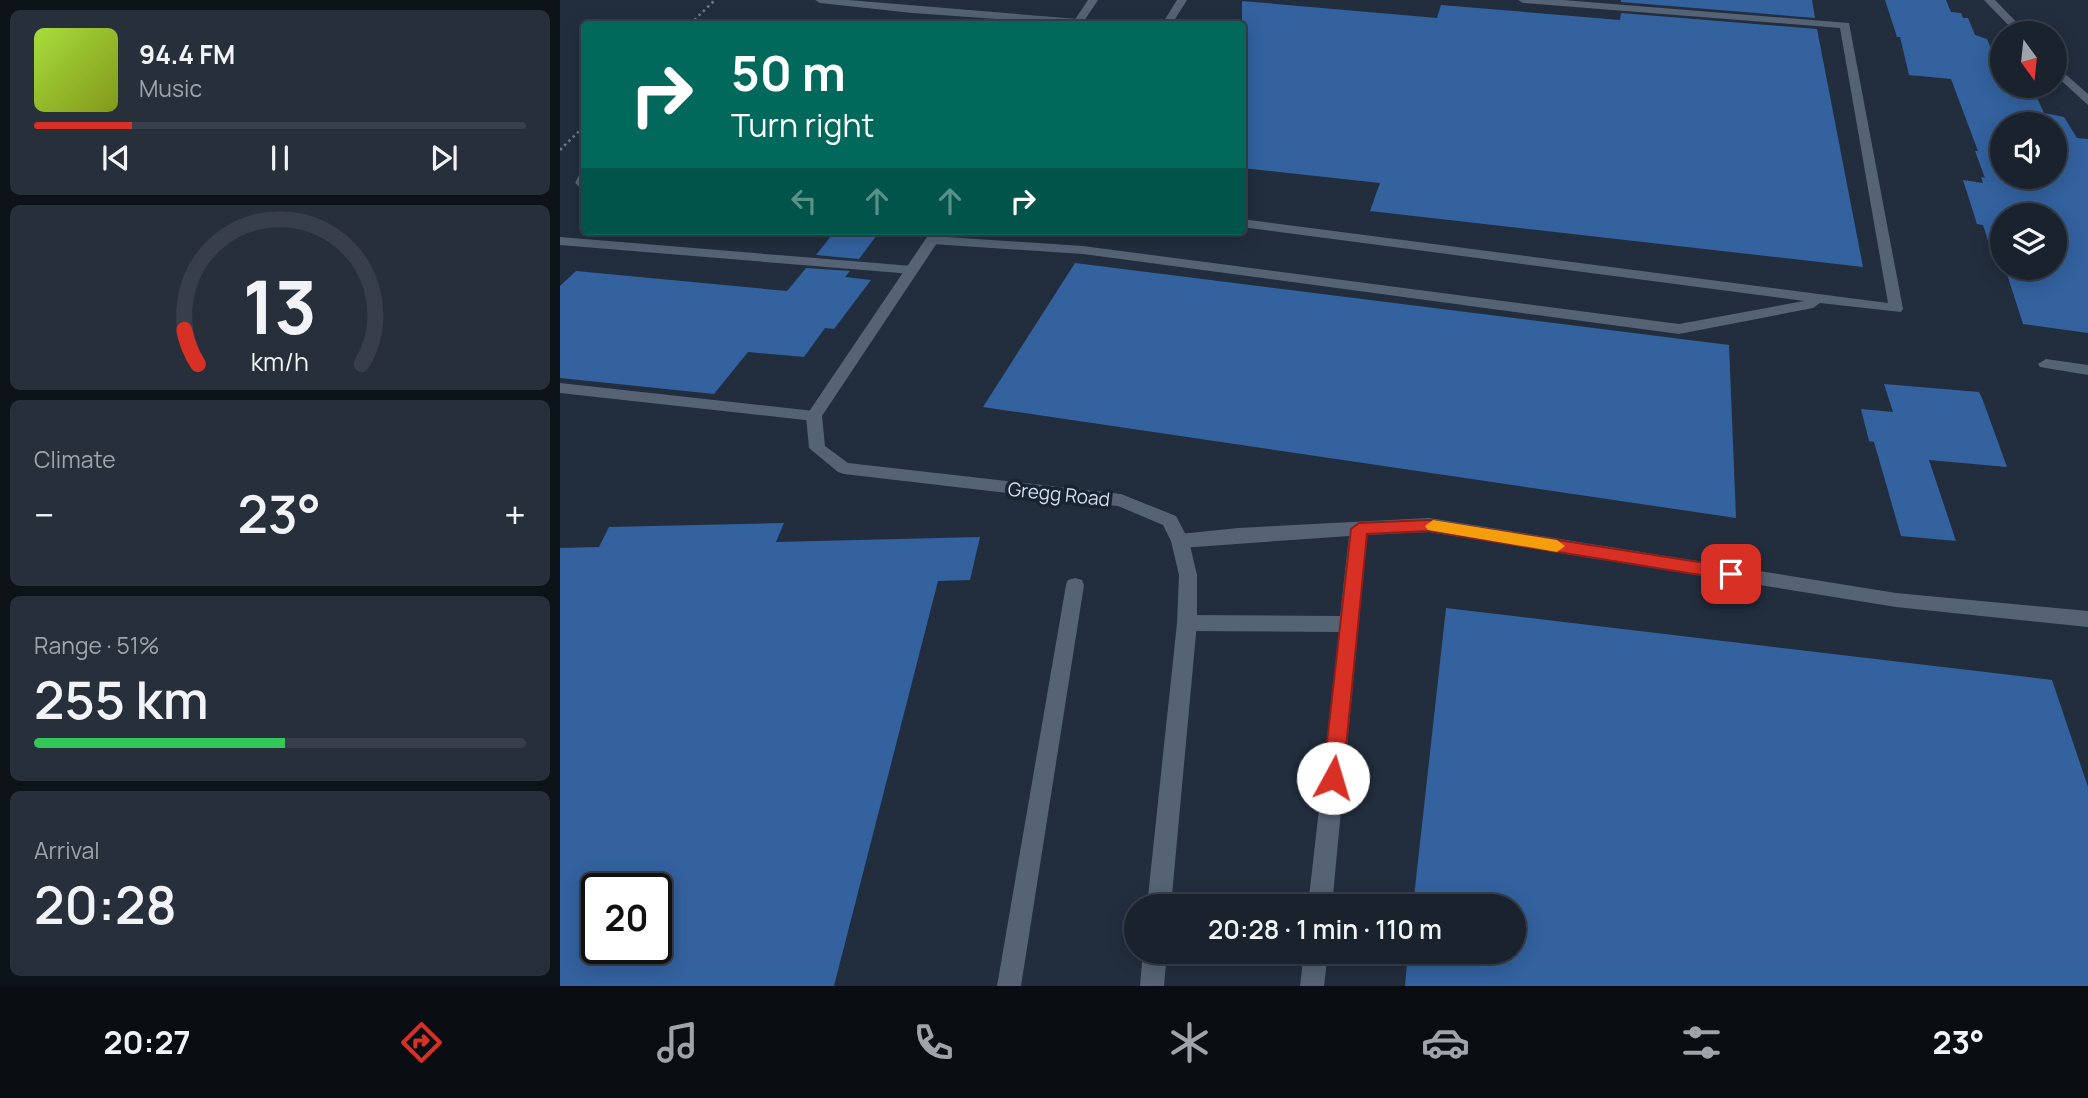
<!DOCTYPE html>
<html lang="en">
<head>
<meta charset="utf-8">
<style>
	body { margin:0; font-family:Manrope,sans-serif; background:#272f3a; color:#f1f3f6; height:100vh; display:flex; flex-direction:column; font-size:26px; white-space:nowrap }
	* { box-sizing:border-box; margin:0 }
	p { font-size:23px; color:#9fa4aa }
	.icon { flex:none; width:38px; height:38px; fill:none; stroke:currentColor; stroke-width:2; stroke-linecap:round; stroke-linejoin:round }
	.map { position:relative; flex:1; overflow:hidden }
	.drawer { display:flex; flex-direction:column; gap:10px; padding:10px; background:#0e1319; width:560px }
	.drawer>* { flex:none }
	.top-card { position:absolute; left:21px; top:21px; width:665px; height:214px; border-radius:7px; box-shadow:0 4px 18px #0003,0 0 0 2px #383f4a; background:#00695c; color:#fff; overflow:hidden }
	.needle { width:46px; rotate:165deg }
	.tools { position:absolute; left:1430px; top:21px; display:grid; gap:14px }
	.tools a { display:grid; place-items:center; width:77px; height:77px; border-radius:50%; background:#1a222e; box-shadow:0 4px 18px #0003,0 0 0 2px #383f4a; font-size:35px }
	.speed { position:absolute; left:21px; top:873px; display:flex; gap:14px; font-size:35px; font-weight:700; text-align:center }
	.speed>* { display:grid; place-content:center; width:91px; height:91px; border-radius:50%; background:#1a222e; box-shadow:0 4px 18px #0003,0 0 0 2px #383f4a; line-height:1 }
	.speed .limit { border:4px solid #111; border-radius:10px; background:#fff; color:#111 }
	.pin { position:absolute; display:grid; place-items:center; width:60px; height:60px; color:#fff; margin:-30px; border-radius:14px; box-shadow:0 4px 10px #0006 }
	.me { position:absolute; width:77px; margin:-38px; rotate:6deg; stroke-linejoin:round; filter:drop-shadow(0 0 5px #0008) }
	.turn { display:flex; align-items:center; gap:24px; height:147px; padding:0 35px; font-size:32px }
	.turn .icon { width:91px; height:91px; stroke-width:2.5 }
	.turn b { display:block; font-size:49px; line-height:60px }
	.lanes { display:flex; align-items:center; height:66px; padding:0 35px; background:#0003; justify-content:center; gap:35px; direction:ltr }
	.lanes .off { opacity:.35 }
	.big { font-size:52px; font-weight:600; line-height:1.1 }
	.drawer .card { flex:1; display:flex; flex-direction:column; justify-content:center; gap:10px; min-width:0; padding:0 24px; border-radius:10px; background:#272f3a }
	.drawer .dial { align-items:center; gap:0 }
	.dial svg { height:182px; overflow:visible; fill:none; stroke:#383f4a; stroke-width:7; stroke-linecap:round; text-anchor:middle }
	.dial text { fill:#f1f3f6; stroke:none }
	.song { display:flex; align-items:center; gap:21px }
	.cover { width:84px; height:84px; border-radius:10px; background:linear-gradient(135deg,hsl(80 70% 55%),hsl(70 70% 35%)) }
	.played { height:7px; border-radius:4px; background:linear-gradient(90deg,#d93025 20%,#383f4a 20%) }
	.keys { display:flex; justify-content:space-around; direction:ltr }
	.heat { display:flex; justify-content:space-between; align-items:center; font-size:38px; direction:ltr }
	.charge { height:10px; border-radius:5px; background:linear-gradient(90deg,#34c759 51%,#383f4a 0) }
	.trip { position:absolute; left:564px; top:894px; width:402px; height:70px; border-radius:35px; background:#1a222e; box-shadow:0 4px 18px #0003,0 0 0 2px #383f4a; font-weight:600; line-height:70px; text-align:center }
	.tabs { display:flex; height:112px; justify-content:space-around; align-items:center; background:#0a0e12; color:#9fa4aa }
	.tabs .icon { width:49px; height:49px }
	.tabs .active { color:#d93025 }
	.tabs b { font-size:32px; color:#f1f3f6 }
	main { display:flex; flex:1; min-height:0 }
	.map>svg:first-child { display:block }
	.building { fill:#33629f; fill-rule:evenodd }
	.lines { fill:none; stroke-linecap:round; stroke-linejoin:round }
	.path { stroke:#6f7987; stroke-width:2.5; stroke-dasharray:2.5 3.5; stroke-linecap:butt }
	.service { fill:#556375; fill-rule:evenodd }
	.minor { fill:#556375; fill-rule:evenodd }
	.route { fill:#d93025; stroke:#8d1f18; stroke-width:2 }
	.slow { fill:#f59e0b }
	.labels { text-anchor:middle; stroke-width:7; stroke-linejoin:round; paint-order:stroke }
	.street-label { font-size:19px; fill:#d6dee9; stroke:#192433 }
</style>
</head>
<body>
<main>
<section class="drawer">
<div class="card">
<div class="song"><i class="cover"></i><div><b>94.4 FM</b><p>Music</p></div></div>
<div class="played"></div>
<div class="keys"><svg class="icon" aria-label="previous" viewBox="0 0 24 24"><path d="M18 5L8 12l10 7zM5 5v14"/></svg><svg class="icon" aria-label="pause" viewBox="0 0 24 24"><path d="M8 5v14M16 5v14"/></svg><svg class="icon" aria-label="next" viewBox="0 0 24 24"><path d="M6 5l10 7-10 7zM19 5v14"/></svg></div>
</div>
<div class="card dial"><svg viewBox="0 0 100 80">
<path d="M14 69A42 42 0 1 1 86 69"/>
<path d="M14 69A42 42 0 0 1 8 54" stroke="#d93025"/>
<text x="50" y="56" font-size="32" font-weight="700">13</text>
<text x="50" y="72" font-size="11">km/h</text>
</svg></div>
<div class="card"><p>Climate</p>
<div class="heat"><a>−</a><b class="big">23°</b><a>+</a></div>
</div>
<div class="card"><p>Range · 51%</p><b class="big">255 km</b><div class="charge"></div></div>
<div class="card"><p>Arrival</p><b class="big">20:28</b></div>
</section>
<div class="map">
<svg width="1528" height="986" viewBox="0 0 1528 986">
	<rect width="100%" height="100%" fill="#222e3e"/>
	<!-- building -->
	<path class="building" d="M1061,0h191l3,18 -194,-16z
		M1325,0h61l5,12 10,1 2,5h5l7,17 12,4 5,12 7,1 3,7v27h25l6,3 11,24 20,4 13,21 11,1v194l-65,-9 -18,-56h49v-53h-52v42l-1,-3 -9,-1 -9,-28 -6,-1 -14,-44 20,3 -2,-6 4,1 -10,-27h3l-27,-72 -42,-4 -9,-38h-3zM1442,124h52v53h-52z
		M682,1l195,17 4,-13 179,15 1,-7 196,16 46,238 -493,-56 10,-28 -138,-15z
		M275,231h45l-21,28 -43,-4z
		M515,263l654,82 7,173 -753,-111z
		M246,268l44,3 -5,6 26,3 -37,49 -9,-1 -21,29 -56,-5 -34,42 -154,-16v-92l16,-15 211,20z
		M1324,384l95,8 3,6 25,69 -78,-7 27,81 -55,-5 -27,-94 -5,-1 -8,-32 32,3z
		M224,523l-8,19 204,-5 -10,43 -32,1 -104,405h-274v-438l39,-1 10,-20zM37,889h59v59h-59z
		M886,608l606,72 36,107v199h-683l3,-34h106v-46h-101z"/>
	<g class="lines">
		<!-- path -->
		<path class="path" d="M130,24l25,-24
			M0,150l24,-24"/>
		<!-- service -->
		<path class="service" d="M255,0h33l230,19 5,3 -14,2 -157,-11 -92,-10z
			M617,0h10l-15,24h-10z
			M958,0h45l286,23 54,286 -2,3 -81,-9 -7,5 -134,26 -596,-80 -151,-10 -7,-4 7,-4 151,10 596,78 125,-23 -562,-74v-8l646,84 -48,-275 -317,-25z
			M24,174v17l-9,-8 4,-8z
			M0,237l352,29 7,4 -7,4 -352,-29z
			M0,383l254,28 8,5 -8,5 -254,-28z
			M869,518l467,75 192,18v16l-192,-20 -467,-75 -62,3 -35,371h-24l31,-274 -152,-1 -7,-3 -3,-5 3,-5 7,-3 153,1 9,-80 -169,12 -6,-2 -3,-5 3,-5 6,-2 58,-6z
			M515,578l7,2 2,5 -63,401h-24l69,-401 2,-5z
			M744,952h24l-4,34h-24z"/>
		<!-- minor -->
		<path class="minor" d="M528,0h10l-16,24h-10z
			M1424,0h11l32,33h-11z
			M1494,64l34,30v11l-34,-31z
			M371,231h14l-123,185 3,30 23,17 273,31 55,22 13,25 8,34v48l-26,283h-24l30,-283 2,-48 -8,-34 -8,-16 -45,-19 -274,-32 -6,-2 -29,-24 -3,-32z
			M1486,359l42,6v10l-48,-8 -2,-3z
			M583,952h24l-3,34h-24z"/>
	</g>
	<!-- route -->
	<path class="route" d="M869,520l302,47 6,2 3,5 -3,4 -6,2 -302,-49 -62,3 -24,244 -3,6 -7,3 -7,-3 -3,-6 28,-249 8,-6z"/>
	<!-- slow -->
	<path class="slow" d="M873,520l124,20 8,6 -8,6 -129,-22 -3,-4z"/>
	<g class="labels">
		<!-- street labels -->
		<g class="street-label">
			<text transform="translate(499 494) rotate(6)" y="7">Gregg Road</text>
		</g>
	</g>
</svg>
<div class="tools">
<a><svg class="needle" viewBox="-14 -14 28 28"><path d="M0-13l5 13h-10z" fill="#e53935"/><path d="M0 13l5-13h-10z" fill="#9fa4aa"/></svg></a>
<a><svg class="icon" aria-label="sound" viewBox="0 0 24 24"><path d="M4 9h4l5-4v14l-5-4H4zM17 9q2 3 0 6"/></svg></a>
<a><svg class="icon" aria-label="layers" viewBox="0 0 24 24"><path d="M12 4l9 5-9 5-9-5zM3 14l9 5 9-5"/></svg></a>
</div>
<div class="speed"><div class="limit">20</div></div>
<div class="pin" style="left:1171px;top:574px;background:#d93025"><svg class="icon" aria-label="arrive" viewBox="0 0 24 24"><path d="M6 21V4h12l-3 4 3 4H6"/></svg></div>
<svg class="me" style="left:773px;top:778px" viewBox="-20 -20 40 40"><circle r="19" fill="#fff"/><path d="M0-13L10 11 0 6-10 11z" fill="#d93025"/></svg>
<div class="trip">20:28 · 1 min · 110 m</div>
<div class="top-card">
<div class="turn"><svg class="icon" aria-label="right" viewBox="0 0 24 24"><path d="M7 20v-9h11M14 6l5 5-5 5"/></svg><div><b>50 m</b>Turn right</div></div>
<div class="lanes"><svg class="icon off" aria-label="left" viewBox="0 0 24 24"><path d="M17 20v-9H6M10 6l-5 5 5 5"/></svg><svg class="icon off" aria-label="ahead" viewBox="0 0 24 24"><path d="M12 20V5M6 11l6-6 6 6"/></svg><svg class="icon off" aria-label="ahead" viewBox="0 0 24 24"><path d="M12 20V5M6 11l6-6 6 6"/></svg><svg class="icon" aria-label="right" viewBox="0 0 24 24"><path d="M7 20v-9h11M14 6l5 5-5 5"/></svg></div>
</div>
</div>
</main>
<nav class="tabs">
<b>20:27</b>
<svg class="icon active" aria-label="directions" viewBox="0 0 24 24"><path d="M12 3l9 9-9 9-9-9zM9 14v-3h6M13 9l2 2-2 2"/></svg>
<svg class="icon" aria-label="music" viewBox="0 0 24 24"><path d="M9 18V5l10-2v13"/><circle cx="6" cy="18" r="3"/><circle cx="16" cy="16" r="3"/></svg>
<svg class="icon" aria-label="phone" viewBox="0 0 24 24"><path d="M5 4h4l2 5-3 2q2 4 5 5l2-3 5 2v4C11 20 4 13 5 4z"/></svg>
<svg class="icon" aria-label="climate" viewBox="0 0 24 24"><path d="M12 3v18M4 7l16 10M4 17L20 7"/></svg>
<svg class="icon" aria-label="car" viewBox="0 0 24 24"><path d="M5 17H2v-5l4-1 3-4h7l3 4 3 1v5h-3M9 17h6M6 11h13"/><circle cx="7" cy="17" r="2"/><circle cx="17" cy="17" r="2"/></svg>
<svg class="icon" aria-label="filters" viewBox="0 0 24 24"><path d="M4 7h16M4 17h16"/><circle cx="9" cy="7" r="2"/><circle cx="15" cy="17" r="2"/></svg>
<b>23°</b>
</nav>
</body>
</html>
